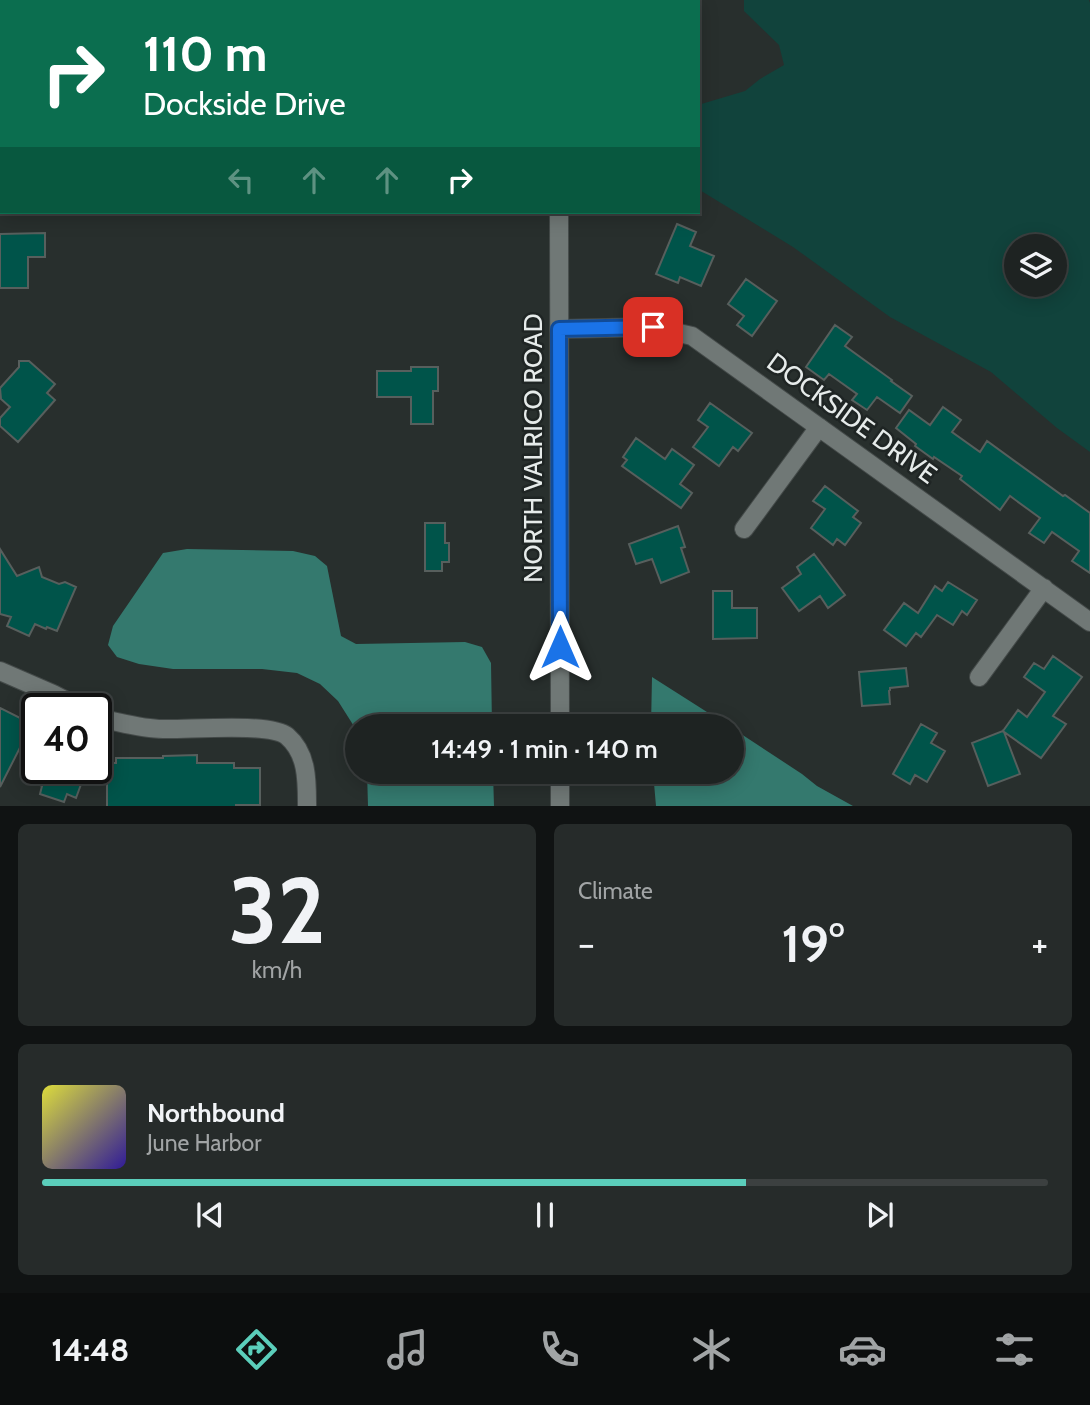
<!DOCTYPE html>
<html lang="en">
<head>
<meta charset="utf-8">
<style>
	body { margin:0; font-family:Cabin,sans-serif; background:#262b2a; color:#f1f3f6; height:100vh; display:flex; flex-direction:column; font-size:26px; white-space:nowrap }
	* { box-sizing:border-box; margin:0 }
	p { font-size:23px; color:#a1a4a5 }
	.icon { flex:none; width:38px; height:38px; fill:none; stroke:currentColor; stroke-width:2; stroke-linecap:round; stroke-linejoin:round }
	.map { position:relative; height:806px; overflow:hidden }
	.side { display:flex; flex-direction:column; gap:18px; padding:18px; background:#101313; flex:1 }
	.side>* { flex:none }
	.hud { position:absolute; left:0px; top:0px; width:700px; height:214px; box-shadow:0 4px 18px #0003,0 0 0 2px #3c4040; background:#0b6e4f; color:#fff; overflow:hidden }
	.controls { position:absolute; left:1004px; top:234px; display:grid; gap:14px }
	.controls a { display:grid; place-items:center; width:63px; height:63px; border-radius:50%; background:#1e2322; box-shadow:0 4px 18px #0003,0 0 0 2px #3c4040; font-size:35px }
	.speed { position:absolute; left:21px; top:693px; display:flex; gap:14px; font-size:35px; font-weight:700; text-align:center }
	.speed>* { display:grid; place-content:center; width:91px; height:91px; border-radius:50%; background:#1e2322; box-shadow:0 4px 18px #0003,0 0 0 2px #3c4040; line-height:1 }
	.speed .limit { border:4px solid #111; border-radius:10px; background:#fff; color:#111 }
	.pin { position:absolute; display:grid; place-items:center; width:60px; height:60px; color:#fff; margin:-30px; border-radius:14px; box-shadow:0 4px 10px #0006 }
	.me { position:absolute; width:77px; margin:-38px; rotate:0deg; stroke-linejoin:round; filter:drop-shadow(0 0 5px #0008) }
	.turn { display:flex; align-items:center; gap:24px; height:147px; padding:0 28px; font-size:32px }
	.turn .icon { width:91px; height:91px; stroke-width:2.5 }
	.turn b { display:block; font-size:49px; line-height:60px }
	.lanes { display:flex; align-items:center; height:66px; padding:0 28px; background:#0003; justify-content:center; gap:35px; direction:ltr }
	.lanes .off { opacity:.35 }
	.big { font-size:52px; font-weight:600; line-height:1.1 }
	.side .widget { flex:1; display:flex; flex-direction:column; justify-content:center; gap:10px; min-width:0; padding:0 24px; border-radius:10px; background:#262b2a }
	.side .dial { align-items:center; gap:0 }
	.dial b { font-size:91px; line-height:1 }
	.song { display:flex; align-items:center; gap:21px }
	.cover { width:84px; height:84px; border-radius:10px; background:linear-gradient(135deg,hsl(60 70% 55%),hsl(250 70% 35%)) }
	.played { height:7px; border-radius:4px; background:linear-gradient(90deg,#5bcebb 70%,#3c4040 70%) }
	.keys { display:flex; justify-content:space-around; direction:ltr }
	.heat { display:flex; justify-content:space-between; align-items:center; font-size:38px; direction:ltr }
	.side .tiles { flex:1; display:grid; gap:18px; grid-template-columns:1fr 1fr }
	.widget:last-child { grid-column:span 2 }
	.trip { position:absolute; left:345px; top:714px; width:399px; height:70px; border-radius:35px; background:#1e2322; box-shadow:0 4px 18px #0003,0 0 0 2px #3c4040; font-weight:600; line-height:70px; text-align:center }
	.dock { display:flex; height:112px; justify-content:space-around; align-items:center; background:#0c0e0e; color:#a1a4a5 }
	.dock .icon { width:49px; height:49px }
	.dock .active { color:#5bcebb }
	.dock b { font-size:32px; color:#f1f3f6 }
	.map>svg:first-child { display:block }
	.green { fill:#11433c; fill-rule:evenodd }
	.water { fill:#34796e }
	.building { fill:#00544a; stroke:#575f5d; stroke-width:2 }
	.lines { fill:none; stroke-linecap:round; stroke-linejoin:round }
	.minor-casing { stroke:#444a49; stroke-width:20 }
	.tertiary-casing { stroke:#444a49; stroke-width:20 }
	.minor { stroke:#707876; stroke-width:18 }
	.tertiary { stroke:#707876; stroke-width:18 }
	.route-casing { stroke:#114b97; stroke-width:18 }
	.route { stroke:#1a73e8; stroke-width:12 }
	.labels { text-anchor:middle; stroke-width:5; stroke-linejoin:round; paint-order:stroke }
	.street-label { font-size:26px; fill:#e6ebea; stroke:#1f2524 }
</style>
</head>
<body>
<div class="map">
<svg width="1090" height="807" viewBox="0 0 1090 807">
	<rect width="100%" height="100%" fill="#282f2d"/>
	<!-- green -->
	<path class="green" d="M744,0h345l1,3v449l-33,-24 -66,-56 -101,-55 -97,-70 -95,-58v-84l47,-14 15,-12 24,-14 -5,-20 -35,-34zM1017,247h38v38h-38z"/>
	<!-- water -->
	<path class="water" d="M187,549l106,2 22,5 12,10 14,70 15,8 109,-2 17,5 9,16 1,63h-135v5l-19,-30 -18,-17 -23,-11 -35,-4h-89l-34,-5 -22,-7 -9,-12 5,-19 50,-73z
		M652,677l77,49h-78z
		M732,728l70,46 15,12 36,20h-197l-3,-34h79z
		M367,772h126l1,34h-126z"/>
	<!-- building -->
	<path class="building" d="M677,224l19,8 -6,14 24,10 -13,30 -21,-9 -2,6 -22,-9z
		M45,233v24h-17v31h-28v-54z
		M746,279l31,22 -25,35 -15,-11 7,-9 -16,-12z
		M835,325l17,12 -7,9 47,34 -1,1 21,15 -12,17 -23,-16 -10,13 -15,-10 5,-6 -28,-20 -5,6 -18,-13z
		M19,361h10l26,23 -8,9 8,7 -37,42 -18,-16v-8l10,-11 -9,-8 -1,-11 19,-21z
		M411,367h27v24h-5v33h-22v-27h-34v-26h34z
		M710,403l42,30 -14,18 -5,-4 -14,19 -26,-19 15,-20 -10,-7z
		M943,407l18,13 -9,12 28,20 7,-11 76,55 2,-1 25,18v60l-18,-12 7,-10 -27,-19 -8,11 -15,-10 11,-15 -30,-22 -10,14 -40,-31 2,-3 -28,-19 -1,2 -18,-13 1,-2 -20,-16 13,-18 21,15z
		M636,438l29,21 7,-10 22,16 -14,19 12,9 -11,15 -59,-42 5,-6 -4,-3z
		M825,486l33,25 -5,6 8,6 -16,22 -8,-6 -4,6 -22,-17 14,-19 -12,-8z
		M425,523h20v20h4v19h-7v9h-17z
		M678,526l7,21 -4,1 8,24 -28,11 -9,-24 -16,5 -7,-20z
		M0,549l17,27 22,-9 3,10 17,7 6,-2 11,5 -19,44 -10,-4 -1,2 -11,-5 -6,12 -22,-10 4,-9 -11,-3z
		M814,554l31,41 -17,13 -8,-12 -21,15 -17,-23 19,-14 -4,-7z
		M948,582l29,18 -10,15 -5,-4 -9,14 -16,-10 -16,22 -5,-4 -10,13 -22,-16 20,-27 14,10 17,-27 7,5z
		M713,591h19v17h25v30l-44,1z
		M1053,656l29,21 -29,39 13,8 -25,34 -37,-26 16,42 -32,12 -16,-43 31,-12 15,-21 9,7 18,-25 -21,-15 10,-14 10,6z
		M906,668l2,18 -18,2v2l-1,1 1,13 -28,2 -3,-34z
		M0,708l32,16 -32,63z
		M921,724l16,9 -6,10 14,8 -18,31 -12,-7 -5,9 -17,-10z
		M197,755v8h37v5h26v37h-24v2h-129v-44h9v-5h47v-2z
		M42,768h45l-11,30 -9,-4 -3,8 -24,-8 2,-8 -6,-3z"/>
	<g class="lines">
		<!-- minor casing -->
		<g class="minor-casing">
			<path id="minor" d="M162,0l1,2
				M559,329l94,-2 39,9 398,286
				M744,529l75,-102
				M0,671l53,23 29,15
				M979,677l65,-89
				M96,716l7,3c20,4 40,10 60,10 24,1 107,-7 124,7 21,18 20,46 20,71"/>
		</g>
		<!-- tertiary casing -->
		<g class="tertiary-casing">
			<path id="tertiary" d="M558,0v2
				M559,212l1,514
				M560,772v35"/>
		</g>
		<!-- minor -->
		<use href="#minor" class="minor"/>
		<!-- tertiary -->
		<use href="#tertiary" class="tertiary"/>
	</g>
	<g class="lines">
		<!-- route casing -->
		<g class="route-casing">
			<path id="route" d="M560,647l-1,-318 94,-2"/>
		</g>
		<!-- route -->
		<use href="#route" class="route"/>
	</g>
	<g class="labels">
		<!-- street labels -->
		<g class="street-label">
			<text transform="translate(852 418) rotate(36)" y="9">DOCKSIDE DRIVE</text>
			<text transform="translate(533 448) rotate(-90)" y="9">NORTH VALRICO ROAD</text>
		</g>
	</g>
</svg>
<div class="controls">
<a><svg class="icon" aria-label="layers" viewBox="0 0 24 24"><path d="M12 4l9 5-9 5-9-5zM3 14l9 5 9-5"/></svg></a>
</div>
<div class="speed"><div class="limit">40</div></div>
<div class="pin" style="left:653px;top:327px;background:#d93025"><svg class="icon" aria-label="arrive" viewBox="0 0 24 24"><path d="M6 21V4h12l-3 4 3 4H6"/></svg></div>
<svg class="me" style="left:560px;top:647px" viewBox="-20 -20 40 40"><path d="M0-17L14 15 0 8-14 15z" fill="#1a73e8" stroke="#fff" stroke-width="4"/></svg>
<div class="trip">14:49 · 1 min · 140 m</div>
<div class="hud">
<div class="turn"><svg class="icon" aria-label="right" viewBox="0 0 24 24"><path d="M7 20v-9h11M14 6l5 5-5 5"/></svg><div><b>110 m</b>Dockside Drive</div></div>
<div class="lanes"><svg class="icon off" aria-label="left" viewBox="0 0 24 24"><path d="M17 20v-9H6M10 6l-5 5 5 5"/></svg><svg class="icon off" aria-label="ahead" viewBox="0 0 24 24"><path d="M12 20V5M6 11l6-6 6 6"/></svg><svg class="icon off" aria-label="ahead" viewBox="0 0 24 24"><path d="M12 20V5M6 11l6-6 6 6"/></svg><svg class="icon" aria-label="right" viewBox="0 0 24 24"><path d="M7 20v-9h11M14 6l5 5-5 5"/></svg></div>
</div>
</div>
<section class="side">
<div class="tiles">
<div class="widget dial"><b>32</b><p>km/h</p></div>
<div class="widget"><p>Climate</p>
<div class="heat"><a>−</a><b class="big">19°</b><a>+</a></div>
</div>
<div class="widget">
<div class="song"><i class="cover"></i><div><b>Northbound</b><p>June Harbor</p></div></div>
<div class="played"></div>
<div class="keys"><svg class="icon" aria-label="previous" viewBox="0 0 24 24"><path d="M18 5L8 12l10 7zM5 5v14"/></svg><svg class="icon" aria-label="pause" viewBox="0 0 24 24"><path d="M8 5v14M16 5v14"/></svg><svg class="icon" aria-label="next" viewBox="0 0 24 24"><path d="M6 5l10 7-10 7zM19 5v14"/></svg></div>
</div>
</div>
</section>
<nav class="dock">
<b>14:48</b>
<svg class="icon active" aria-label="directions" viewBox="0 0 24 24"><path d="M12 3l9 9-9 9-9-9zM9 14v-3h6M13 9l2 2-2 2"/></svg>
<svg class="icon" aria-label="music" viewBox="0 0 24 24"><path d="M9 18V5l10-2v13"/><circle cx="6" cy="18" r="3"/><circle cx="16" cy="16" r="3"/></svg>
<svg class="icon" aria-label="phone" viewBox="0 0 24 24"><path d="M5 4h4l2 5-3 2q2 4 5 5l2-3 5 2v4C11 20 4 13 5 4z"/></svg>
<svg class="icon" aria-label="climate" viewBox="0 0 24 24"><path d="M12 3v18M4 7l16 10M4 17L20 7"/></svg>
<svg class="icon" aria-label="car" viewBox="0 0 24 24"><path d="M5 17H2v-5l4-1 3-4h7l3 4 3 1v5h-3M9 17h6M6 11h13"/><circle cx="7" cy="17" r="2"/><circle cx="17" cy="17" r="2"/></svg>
<svg class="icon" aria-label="filters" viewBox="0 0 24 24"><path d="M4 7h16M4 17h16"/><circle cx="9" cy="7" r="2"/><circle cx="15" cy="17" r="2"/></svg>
</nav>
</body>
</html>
